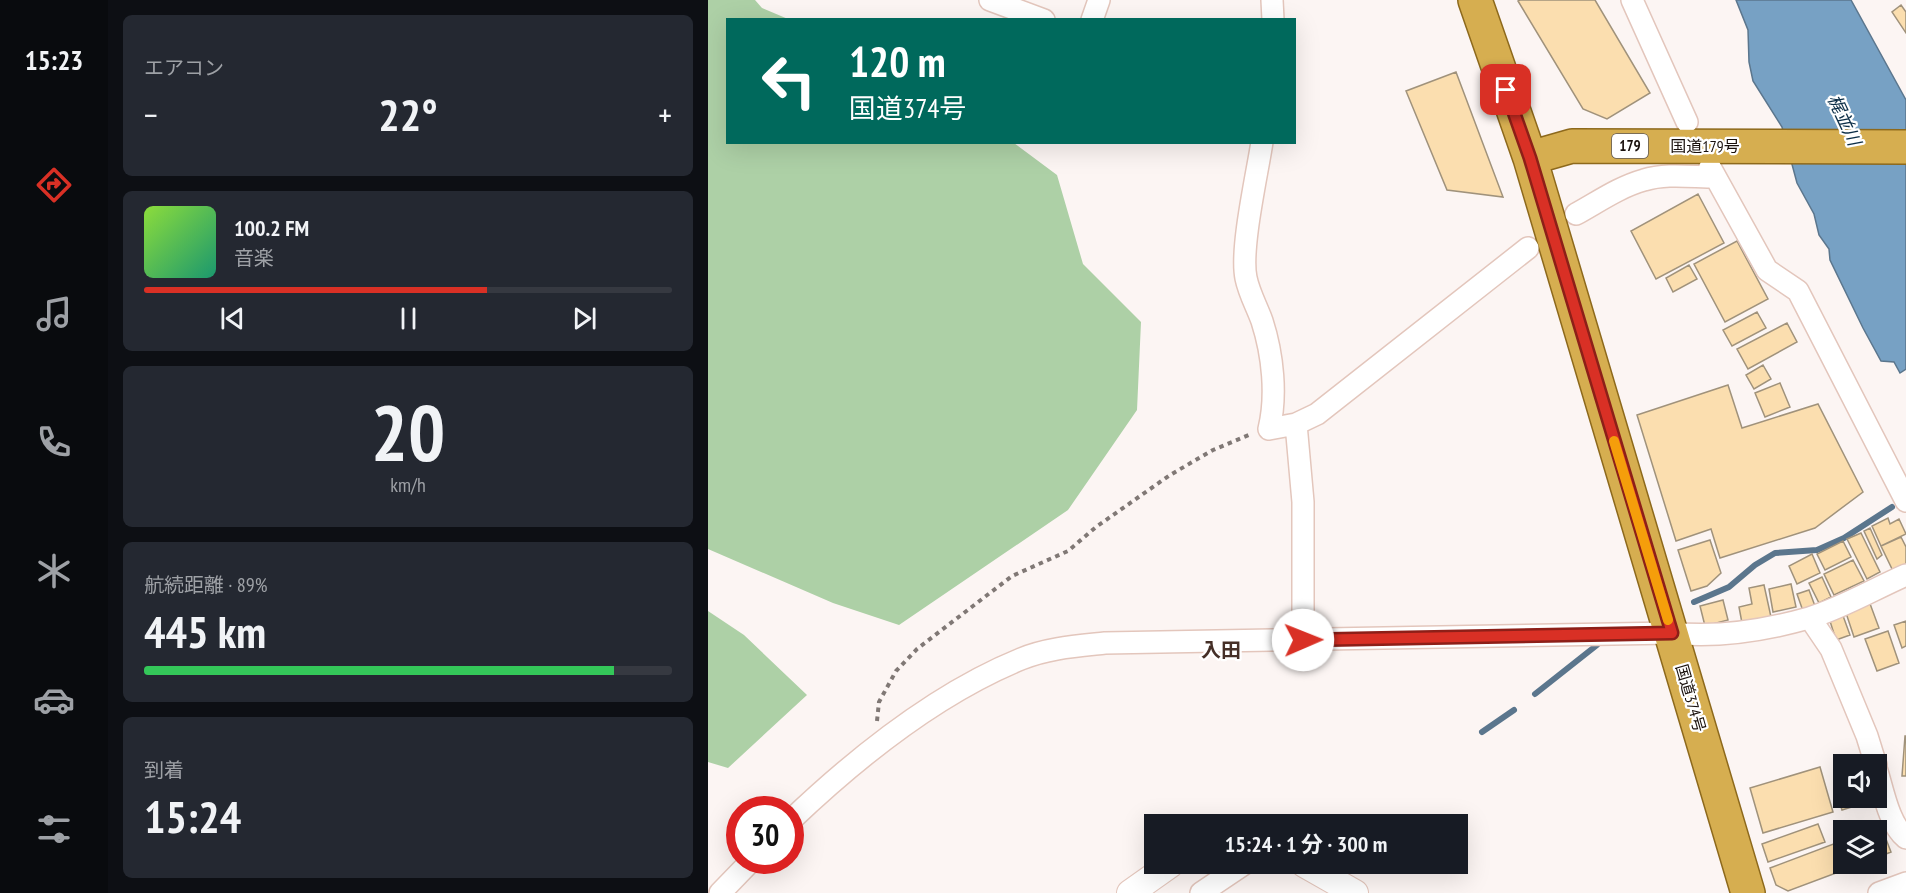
<!DOCTYPE html>
<html lang="ja">
<head>
<meta charset="utf-8">
<style>
	body { margin:0; font-family:"PT Sans Narrow","Noto Sans JP",sans-serif; background:#242831; color:#f1f3f6; height:100vh; display:flex; flex-direction:column; font-size:22px; white-space:nowrap }
	* { box-sizing:border-box; margin:0 }
	p { font-size:20px; color:#9ea1a6 }
	.icon { flex:none; width:33px; height:33px; fill:none; stroke:currentColor; stroke-width:2; stroke-linecap:round; stroke-linejoin:round }
	.map { position:relative; flex:1; overflow:hidden }
	.side { display:flex; flex-direction:column; gap:15px; padding:15px; background:#0d0f14; width:600px }
	.side>* { flex:none }
	.hud { position:absolute; left:18px; top:18px; width:570px; height:126px; border-radius:0px; box-shadow:0 6px 24px #0002; background:#00695c; color:#fff; overflow:hidden }
	.fabs { position:absolute; left:1125px; top:754px; display:grid; gap:12px }
	.fabs a { display:grid; place-items:center; width:54px; height:54px; border-radius:0px; background:#171b24; box-shadow:0 6px 24px #0002; font-size:30px }
	.speed { position:absolute; left:18px; top:796px; display:flex; gap:12px; font-size:30px; font-weight:700; text-align:center }
	.speed>* { display:grid; place-content:center; width:78px; height:78px; border-radius:50%; background:#171b24; box-shadow:0 6px 24px #0002; line-height:1 }
	.speed .limit { border:9px solid #d22; background:#fff; color:#111 }
	.pin { position:absolute; display:grid; place-items:center; width:51px; height:51px; color:#fff; margin:-26px; border-radius:12px; box-shadow:0 3px 9px #0006 }
	.me { position:absolute; width:66px; margin:-33px; rotate:89deg; stroke-linejoin:round; filter:drop-shadow(0 0 4px #0008) }
	.turn { display:flex; align-items:center; gap:21px; height:126px; padding:0 24px; font-size:27px }
	.turn .icon { width:78px; height:78px; stroke-width:2.5 }
	.turn b { display:block; font-size:42px; line-height:51px }
	.big { font-size:45px; font-weight:700; line-height:1.1 }
	.side .widget { flex:1; display:flex; flex-direction:column; justify-content:center; gap:9px; min-width:0; padding:0 21px; border-radius:9px; background:#242831 }
	.side .dial { align-items:center; gap:0 }
	.dial b { font-size:78px; line-height:1 }
	.song { display:flex; align-items:center; gap:18px }
	.cover { width:72px; height:72px; border-radius:9px; background:linear-gradient(135deg,hsl(90 70% 55%),hsl(160 70% 35%)) }
	.played { height:6px; border-radius:3px; background:linear-gradient(90deg,#d93025 65%,#363941 65%) }
	.keys { display:flex; justify-content:space-around; direction:ltr }
	.heat { display:flex; justify-content:space-between; align-items:center; font-size:33px; direction:ltr }
	.charge { height:9px; border-radius:4px; background:linear-gradient(90deg,#34c759 89%,#363941 0) }
	.trip { position:absolute; left:436px; top:814px; width:324px; height:60px; border-radius:0px; background:#171b24; box-shadow:0 6px 24px #0002; font-weight:700; line-height:60px; text-align:center }
	main { display:flex; flex:1; min-height:0 }
	.dock { display:flex; flex-direction:column; width:108px; justify-content:space-around; align-items:center; background:#090b0e; color:#9ea1a6 }
	.dock .icon { width:42px; height:42px }
	.dock .on { color:#d93025 }
	.dock b { font-size:27px; color:#f1f3f6 }
	.map>svg:first-child { display:block }
	.forest { fill:#add0a6 }
	.water { fill:#77a1c4; stroke:#5b768d; stroke-width:1.5 }
	.lines { fill:none; stroke-linecap:round; stroke-linejoin:round }
	.stream { stroke:#5b768d; stroke-width:6 }
	.building { fill:#fbdeaf; stroke:#a0927b; stroke-width:1.5 }
	.minor-casing { stroke:#e3c6bc; stroke-width:24 }
	.tertiary-casing { stroke:#e3c6bc; stroke-width:28 }
	.trunk-casing { stroke:#8d691c; stroke-width:36 }
	.path { stroke:#807875; stroke-width:4; stroke-dasharray:4.5 4.5; stroke-linecap:butt }
	.minor { stroke:#fff; stroke-width:21 }
	.tertiary { stroke:#fff; stroke-width:26 }
	.trunk { stroke:#d6ae50; stroke-width:33 }
	.route-casing { stroke:#8d1f18; stroke-width:15 }
	.route { stroke:#d93025; stroke-width:10 }
	.slow { stroke:#f59e0b; stroke-width:10 }
	.labels { text-anchor:middle; stroke-width:4.5; stroke-linejoin:round; paint-order:stroke }
	.shield { fill:#fff; stroke:#5e5855; stroke-width:1.5 }
	.shield-label { font-size:15px; font-weight:bold; fill:#19100c }
	.street-label { font-size:16px; fill:#19100c; stroke:#fff }
	.water-label { font-size:18px; font-style:italic; fill:#0c2e47; stroke:#fff }
	.quarter-label { font-size:20px; font-weight:bold; fill:#452f27; stroke:#fff }
</style>
</head>
<body>
<main>
<nav class="dock">
<b>15:23</b>
<svg class="icon on" aria-label="directions" viewBox="0 0 24 24"><path d="M12 3l9 9-9 9-9-9zM9 14v-3h6M13 9l2 2-2 2"/></svg>
<svg class="icon" aria-label="music" viewBox="0 0 24 24"><path d="M9 18V5l10-2v13"/><circle cx="6" cy="18" r="3"/><circle cx="16" cy="16" r="3"/></svg>
<svg class="icon" aria-label="phone" viewBox="0 0 24 24"><path d="M5 4h4l2 5-3 2q2 4 5 5l2-3 5 2v4C11 20 4 13 5 4z"/></svg>
<svg class="icon" aria-label="climate" viewBox="0 0 24 24"><path d="M12 3v18M4 7l16 10M4 17L20 7"/></svg>
<svg class="icon" aria-label="car" viewBox="0 0 24 24"><path d="M5 17H2v-5l4-1 3-4h7l3 4 3 1v5h-3M9 17h6M6 11h13"/><circle cx="7" cy="17" r="2"/><circle cx="17" cy="17" r="2"/></svg>
<svg class="icon" aria-label="filters" viewBox="0 0 24 24"><path d="M4 7h16M4 17h16"/><circle cx="9" cy="7" r="2"/><circle cx="15" cy="17" r="2"/></svg>
</nav>
<section class="side">
<div class="widget"><p>エアコン</p>
<div class="heat"><a>−</a><b class="big">22°</b><a>+</a></div>
</div>
<div class="widget">
<div class="song"><i class="cover"></i><div><b>100.2 FM</b><p>音楽</p></div></div>
<div class="played"></div>
<div class="keys"><svg class="icon" aria-label="previous" viewBox="0 0 24 24"><path d="M18 5L8 12l10 7zM5 5v14"/></svg><svg class="icon" aria-label="pause" viewBox="0 0 24 24"><path d="M8 5v14M16 5v14"/></svg><svg class="icon" aria-label="next" viewBox="0 0 24 24"><path d="M6 5l10 7-10 7zM19 5v14"/></svg></div>
</div>
<div class="widget dial"><b>20</b><p>km/h</p></div>
<div class="widget"><p>航続距離 · 89%</p><b class="big">445 km</b><div class="charge"></div></div>
<div class="widget"><p>到着</p><b class="big">15:24</b></div>
</section>
<div class="map">
<svg width="1198" height="893" viewBox="0 0 1198 893">
	<rect width="100%" height="100%" fill="#fcf5f3"/>
	<!-- forest -->
	<path class="forest" d="M0,0h47l7,8 26,11 -60,1v122l286,1 43,32 26,89 58,58 -4,88 -69,100 -169,115 -66,-22 -125,-54z
		M0,611l36,24 63,60 -79,73 -20,-6z"/>
	<!-- water -->
	<path class="water" d="M1028,0h115l55,100v269l-6,4 -6,-11 -13,-1 -18,-33 -33,-68 -1,-11 -10,-14 -5,-21 -17,-31 -15,-56 -29,-46 -4,-19 -1,-32z"/>
	<g class="lines">
		<!-- stream -->
		<path class="stream" d="M986,602l35,-15 26,-22 20,-12 42,-3 27,-12 48,-31
			M827,694l62,-49
			M774,732l32,-22"/>
	</g>
	<!-- building -->
	<path class="building" d="M812,0h75l55,93 -43,26 -24,-10 -65,-108z
		M1193,5l5,7v21l-14,-21z
		M748,72l47,125 -56,-7 -41,-99z
		M990,194l26,49 -68,36 -25,-48z
		M1029,241l31,58 -43,23 -31,-58z
		M981,265l8,14 -24,13 -7,-14z
		M1049,312l9,16 -34,18 -9,-16z
		M1079,323l10,19 -49,27 -11,-20z
		M1055,365l8,14 -17,10 -8,-14z
		M1072,383l10,24 -25,10 -10,-24z
		M1020,385l14,43 76,-24 45,88 -48,36 -95,30 -9,-29 -35,12 -39,-126z
		M1180,518l2,6 9,-5 7,15 -25,12 -9,-20z
		M1162,528l12,27 -5,4 -13,-28z
		M1153,533l19,39 -13,7 -20,-40z
		M1193,537l5,10v17l-13,7 -12,-25z
		M1002,540l11,33 -14,13 -16,5 -13,-41z
		M1135,541l8,16 -26,13 -8,-16z
		M1104,554l8,19 -23,11 -8,-18z
		M1145,560l11,21 -30,14 -10,-21z
		M1114,577l9,20 -12,6 -10,-20z
		M1083,584l5,23 -23,5 -4,-23z
		M1056,585l7,32 -29,6 -3,-16 13,-3 -3,-16z
		M1101,590l6,16 -12,5 -6,-17z
		M1015,600l5,20 -23,6 -5,-20z
		M1161,601l10,27 -25,9 -9,-27z
		M1134,613l8,22 -14,5 -7,-22z
		M1198,621v25l-4,2 -8,-23z
		M1180,631l11,32 -22,8 -12,-32z
		M1197,736h1v40h-4z
		M1112,767l13,45 -70,21 -13,-45z
		M1136,796v2h26l1,3 -29,9 -4,-13z
		M1110,824l7,18 -57,20 -6,-18z
		M1173,826l10,26 -15,6v-27h-8z
		M1136,840v24h16l-72,27 -12,-6 -6,-17z"/>
	<g class="lines">
		<!-- minor casing -->
		<g class="minor-casing">
			<path id="minor" d="M282,0l54,20
				M564,0l1,20
				M924,0l55,122
				M384,20l7,-20
				M554,142c-5,33 -22,107 -16,136 3,15 11,29 16,43 11,34 15,75 7,108l27,-5 21,-10 211,-166
				M1002,167l57,103 31,21 108,210
				M868,214c22,-12 43,-27 68,-34 22,-7 48,-3 71,-3
				M588,424l7,78v139
				M1102,618l21,31 36,87 9,29
				M1168,768c7,21 12,55 30,70
				M82,821c66,-63 145,-127 231,-162 26,-11 56,-13 84,-16l567,-10c44,5 94,-3 137,-15 31,-9 67,-30 97,-43
				M12,893l31,-32
				M493,893l43,-29
				M1171,893l27,-10"/>
		</g>
		<!-- tertiary casing -->
		<g class="tertiary-casing">
			<path id="tertiary" d="M596,864l51,29
				M422,893l41,-29"/>
		</g>
		<!-- trunk casing -->
		<g class="trunk-casing">
			<path id="trunk" d="M767,0l55,158 218,735
				M822,158l42,-12 334,1"/>
		</g>
		<!-- path -->
		<path class="path" d="M169,721l2,-19 17,-31 21,-22 95,-73 56,-25 28,-24 74,-52 43,-25 38,-16"/>
		<!-- minor -->
		<use href="#minor" class="minor"/>
		<!-- tertiary -->
		<use href="#tertiary" class="tertiary"/>
		<!-- trunk -->
		<use href="#trunk" class="trunk"/>
	</g>
	<g class="lines">
		<!-- route casing -->
		<g class="route-casing">
			<path id="route" d="M595,640l369,-7 -142,-475 -24,-68"/>
		</g>
		<!-- route -->
		<use href="#route" class="route"/>
		<!-- slow -->
		<path class="slow" d="M906,441l54,179"/>
	</g>
	<g class="labels">
		<!-- shield labels -->
		<rect class="shield" x="904" y="134" width="36" height="24" rx="4.5"/>
		<g class="shield-label">
			<text x="922" y="151">179</text>
		</g>
		<!-- street labels -->
		<g class="street-label">
			<text x="997" y="152">国道179号</text>
			<text transform="translate(983 698) rotate(74)" y="6">国道374号</text>
		</g>
		<!-- water labels -->
		<g class="water-label">
			<text transform="translate(1136 120) rotate(65)" y="6">梶並川</text>
		</g>
		<!-- quarter labels -->
		<g class="quarter-label">
			<text x="513" y="657">入田</text>
		</g>
	</g>
</svg>
<div class="fabs">
<a><svg class="icon" aria-label="sound" viewBox="0 0 24 24"><path d="M4 9h4l5-4v14l-5-4H4zM17 9q2 3 0 6"/></svg></a>
<a><svg class="icon" aria-label="layers" viewBox="0 0 24 24"><path d="M12 4l9 5-9 5-9-5zM3 14l9 5 9-5"/></svg></a>
</div>
<div class="speed"><div class="limit">30</div></div>
<div class="pin" style="left:798px;top:90px;background:#d93025"><svg class="icon" aria-label="arrive" viewBox="0 0 24 24"><path d="M6 21V4h12l-3 4 3 4H6"/></svg></div>
<svg class="me" style="left:595px;top:640px" viewBox="-20 -20 40 40"><circle r="19" fill="#fff"/><path d="M0-13L10 11 0 6-10 11z" fill="#d93025"/></svg>
<div class="trip">15:24 · 1 分 · 300 m</div>
<div class="hud">
<div class="turn"><svg class="icon" aria-label="left" viewBox="0 0 24 24"><path d="M17 20v-9H6M10 6l-5 5 5 5"/></svg><div><b>120 m</b>国道374号</div></div>
</div>
</div>
</main>
</body>
</html>
